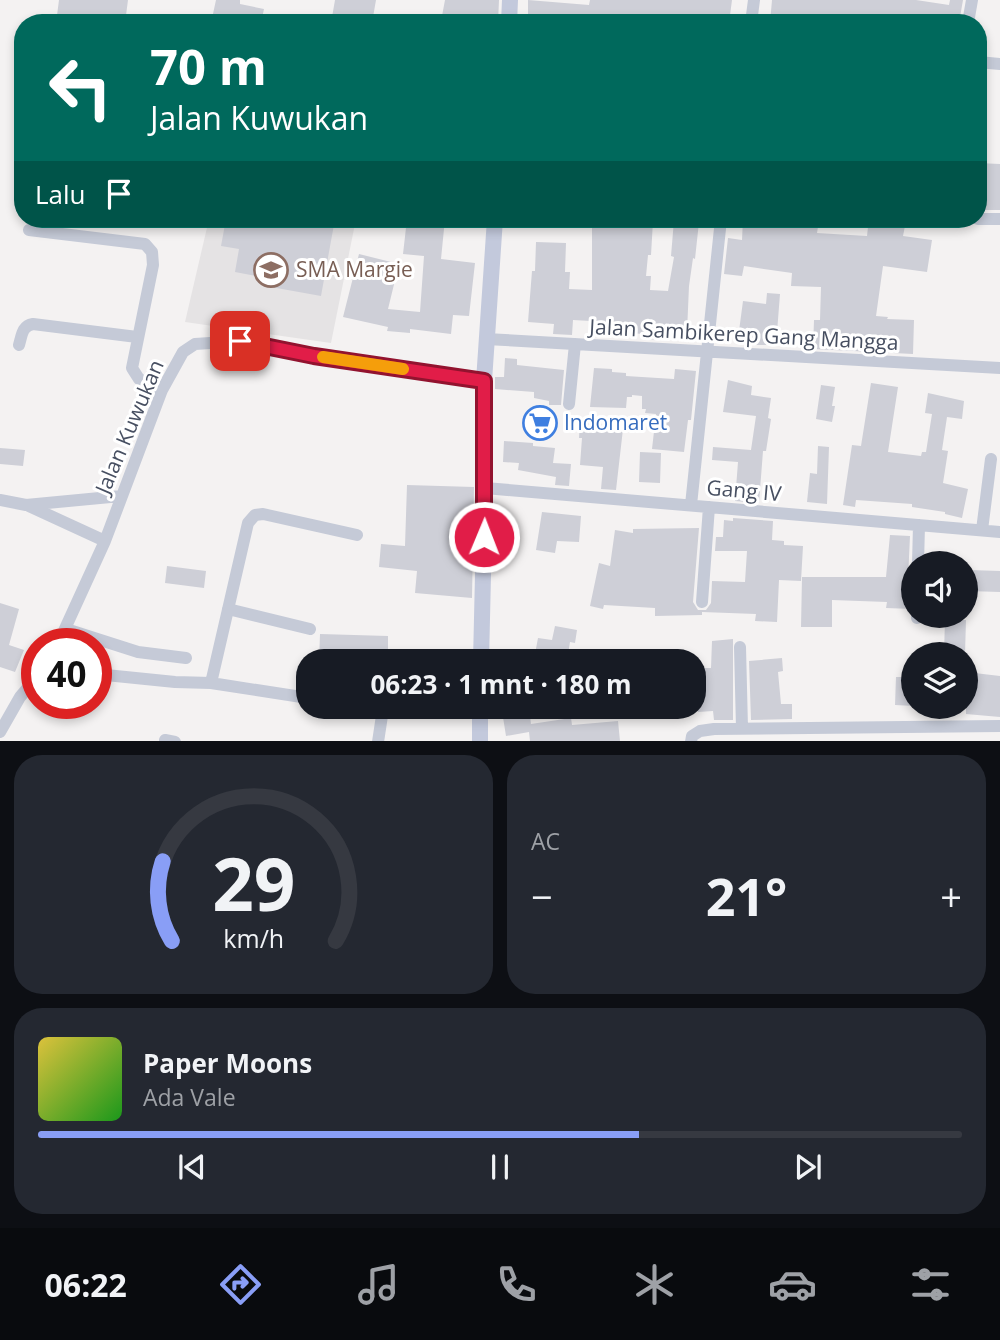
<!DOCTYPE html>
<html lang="id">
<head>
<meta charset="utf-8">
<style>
	body { margin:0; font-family:"Open Sans",sans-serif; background:#242831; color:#f1f3f6; height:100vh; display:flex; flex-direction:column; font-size:26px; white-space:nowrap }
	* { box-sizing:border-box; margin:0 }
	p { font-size:23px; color:#9ea1a6 }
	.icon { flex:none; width:38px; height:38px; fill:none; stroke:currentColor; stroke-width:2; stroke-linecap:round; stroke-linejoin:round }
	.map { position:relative; height:741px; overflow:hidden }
	.side { display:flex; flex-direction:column; gap:14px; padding:14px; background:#0d0f14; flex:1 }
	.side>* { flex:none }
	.hud { position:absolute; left:14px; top:14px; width:973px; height:214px; border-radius:28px; box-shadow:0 4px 10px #0003; background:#00695c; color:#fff; overflow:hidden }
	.buttons { position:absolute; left:901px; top:551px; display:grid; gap:14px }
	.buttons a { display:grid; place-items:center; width:77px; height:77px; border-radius:50%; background:#171b24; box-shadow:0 4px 10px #0003; font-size:35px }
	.speed { position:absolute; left:21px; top:628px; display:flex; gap:14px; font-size:35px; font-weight:700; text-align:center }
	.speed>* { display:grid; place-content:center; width:91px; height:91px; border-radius:50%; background:#171b24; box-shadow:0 4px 10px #0003; line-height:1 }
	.speed .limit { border:10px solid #d22; background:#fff; color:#111 }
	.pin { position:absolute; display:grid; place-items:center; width:60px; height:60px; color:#fff; margin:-30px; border-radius:14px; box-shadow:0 4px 10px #0006 }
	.me { position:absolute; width:77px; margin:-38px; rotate:1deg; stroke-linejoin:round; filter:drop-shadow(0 0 5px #0008) }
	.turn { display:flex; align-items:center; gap:24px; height:147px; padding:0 21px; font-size:32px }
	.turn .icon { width:91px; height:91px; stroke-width:2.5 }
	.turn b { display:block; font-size:49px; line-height:60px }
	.then { display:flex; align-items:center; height:66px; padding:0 21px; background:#0003; gap:14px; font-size:26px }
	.big { font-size:52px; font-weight:700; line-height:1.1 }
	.side .widget { flex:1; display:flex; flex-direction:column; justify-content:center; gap:10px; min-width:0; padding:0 24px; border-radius:28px; background:#242831 }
	.side .dial { align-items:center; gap:0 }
	.dial svg { height:182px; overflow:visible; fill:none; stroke:#363941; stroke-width:7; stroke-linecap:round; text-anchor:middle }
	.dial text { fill:#f1f3f6; stroke:none }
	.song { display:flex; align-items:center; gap:21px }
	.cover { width:84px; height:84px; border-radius:10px; background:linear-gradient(135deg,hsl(50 70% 55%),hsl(120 70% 35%)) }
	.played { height:7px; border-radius:4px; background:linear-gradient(90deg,#899ef6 65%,#363941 65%) }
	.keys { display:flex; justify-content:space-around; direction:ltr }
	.heat { display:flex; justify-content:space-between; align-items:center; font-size:38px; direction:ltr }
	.side .tiles { flex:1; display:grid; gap:14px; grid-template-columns:1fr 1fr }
	.widget:last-child { grid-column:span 2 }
	.trip { position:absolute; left:296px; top:649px; width:410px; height:70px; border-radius:28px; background:#171b24; box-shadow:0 4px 10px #0003; font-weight:700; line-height:70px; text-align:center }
	.dock { display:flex; height:112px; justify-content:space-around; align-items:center; background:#090b0e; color:#9ea1a6 }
	.dock .icon { width:49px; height:49px }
	.dock .on { color:#899ef6 }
	.dock b { font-size:32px; color:#f1f3f6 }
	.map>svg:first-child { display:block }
	.education { fill:#e5e3e4 }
	.building { fill:#cecfd7 }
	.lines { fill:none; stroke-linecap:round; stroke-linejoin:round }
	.street { stroke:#c5cad7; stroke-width:12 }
	.secondary { stroke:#c3c9dc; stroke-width:16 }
	.route-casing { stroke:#92132f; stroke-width:18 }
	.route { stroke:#e11d48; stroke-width:12 }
	.slow { stroke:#f59e0b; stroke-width:12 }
	.labels { text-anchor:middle; stroke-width:6; stroke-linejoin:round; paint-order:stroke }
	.education-label { font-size:21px; fill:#785e54; stroke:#fff; text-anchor:start }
	.street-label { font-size:21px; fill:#474f61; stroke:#fff }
	.shop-label { font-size:21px; fill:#366cbe; stroke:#fff; text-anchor:start }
</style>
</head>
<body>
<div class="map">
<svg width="1000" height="742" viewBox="0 0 1000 742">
	<rect width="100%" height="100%" fill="#f4f2f2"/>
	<!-- education -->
	<path class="education" d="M209,219h147l-25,124 -146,-21z"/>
	<!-- building -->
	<path class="building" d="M59,0h69l-3,23h-69z
		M216,0h24v4l24,5 -3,14 -26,-4v4h-24z
		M335,0h41l-4,23h-41z
		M445,0h54l-1,23h-17l-39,-7z
		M528,0l61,5 1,-5h142l-3,23h-101l1,-3 -24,-2v5h-18v-2l-35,-3v5h-24z
		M772,0h144l33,5 1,-5h13l-4,23h-189z
		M978,163l22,1v46h-22z
		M226,219h109l-14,77 -50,-9 1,-8 -37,-7 4,-23 -18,-3z
		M407,219h38l-4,40 34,4 -6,53 -16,-1 -2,19 -41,-5v4l-23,-2 1,-4 -45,-10 16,-63 40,10 -11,45 32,3 4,-56 -21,-2z
		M743,219h27l-1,3 37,3 1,-5 12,1 -2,12 50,3 1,-9 23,1 1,-5 13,3 -2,10 29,4 -5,32 -44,-6 -7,50 12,1 -1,2 27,1 -1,34 -100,-5 1,-29h6l1,-33 -30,-1 1,-13 -48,-7 -2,10 -18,-2 4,-36 14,2z
		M636,220l17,1 -2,34h-3l-2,21h5l-1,14 18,1 6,-34 -3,-1 3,-36 25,2 -4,37 -2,-1 -4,28 -2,46h-19l-1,8 -23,-1 1,-5 -20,-1 1,-10 -53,-3 -1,15 -19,-1 1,-10 -26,-2 4,-51h3l1,-29 30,1 -1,29h5l-1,17 23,1v-63l19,1v-4l24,4z
		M767,293l13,1 -4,51h-28v-13l-9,-1 4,-30 23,3z
		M505,358l12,1v6l47,5 -3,35h-12v-4l-15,-3v-6l-39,-3v-12h9z
		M594,368l18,1v3l14,1v3l48,3 1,-10 21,2 -5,49h-3l-4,32 -32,-3 4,-35 -11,-1 1,-4h-4v-13l-10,-1v2h-5l-1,11 -36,-1z
		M728,380l24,6 -1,9 20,3 -3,20 3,1 -5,32h-3l-4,52 -24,-2 3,-39 -26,-2 1,-13 38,3 5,-34 -33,-4z
		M871,383l27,4 -10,65 33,4 1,-4h4l6,-38 -7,-1 3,-20 36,8 -2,18 -15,-2 -5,33 6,1 -5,32 25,6 -6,29 -17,-4v-2l-33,-5v-3l-56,-4 -1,7 -12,-2 9,-60 9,1z
		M821,385l14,2 -3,19h3l-3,16 -16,-3z
		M580,420l43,9 -7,61 -15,-1 2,-22 -23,-2 2,-27h-3z
		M504,441l29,2v3l22,2 -2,15 18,1 -2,22 -14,-1 1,-8 -38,-7 1,-7 -16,-1z
		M818,446l11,1 -2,57 -20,-2 3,-29 7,1z
		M0,448l25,2 -2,16 -23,-2z
		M640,452l21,1 -1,30 -21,-1z
		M407,485l67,2 -2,111 -57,-5 2,-22 -38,-4 2,-23 24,2z
		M542,512l39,4 -2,26 -22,-1 -2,12 -19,-3z
		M733,518l40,3 -1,19 12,1v4l19,1 -2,35 -22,-1 -2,42 -22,-1 1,-7 -54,-2v3l-47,1v-8l-51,-3 -1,4 -13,-3 9,-43 11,3 5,-36 18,3v-4l66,-1 -6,74 5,8h8l5,-7 1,-22 33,1 2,-31h-32l1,-14h7l1,-17 9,1z
		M890,535l20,1 -2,43h5l-1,30 -26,-1 1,-6 -55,-2v27h-31l1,-50h84z
		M167,566l39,5 -2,17 -39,-5z
		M969,570l31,1v21l-32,-1z
		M0,603l19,6 -10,36 15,5 -9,22 -15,-5z
		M945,619l21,1 -1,34h-21z
		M555,626l22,4 -2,13 -5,-1 -3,18 -32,-6 3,-16 14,2z
		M320,634l68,2v26h-69z
		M733,639v81h-19l-1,-9 -15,1 -1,-30 -4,1v-15h18l1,-27z
		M782,658l1,13 -5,1 3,32h11v15l-41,1 -2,-59z
		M966,672l34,4v41l-34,-3z
		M896,677h18v29l-19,-1z
		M529,707l2,17 40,-6 1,7 46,-4 2,20h-90l-1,-9 -23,4 -4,-25z"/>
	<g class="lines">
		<!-- street -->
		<path class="street" d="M751,23l3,-23
			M968,23l4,-23
			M978,62l22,2
			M978,219h22
			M29,230l116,14 7,8 1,13 -21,103 7,11 23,11
			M486,339l514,29
			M19,345c3,-10 3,-19 14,-21l104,13
			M569,404l6,-60
			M485,488l515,44
			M0,500l26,5 95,-9
			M691,505l30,-286
			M29,506l76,35
			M982,530l9,-71
			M918,564l1,-39
			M702,602l7,-95
			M228,609l82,20
			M917,618v-2
			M66,629l72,23 48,6
			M58,644l47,-103 57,-151 21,-38 12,-8 45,-3 74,15 170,25
			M740,647l2,81
			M96,674l79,8 36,1 97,15
			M211,683l37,-160 7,-8 8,-1 94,21
			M370,707l13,2 33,-2
			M0,732l20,-35 17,-20
			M165,740l10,2
			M378,742l5,-33
			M691,742l1,-6 8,-5 14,-2 286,-3"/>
		<!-- secondary -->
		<path class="secondary" d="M509,23l1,-23
			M481,662l4,-174 -1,-107 11,-162
			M480,742v-35"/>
	</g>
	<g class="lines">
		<!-- route casing -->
		<g class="route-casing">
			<path id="route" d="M240,341l74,15 170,25v156"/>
		</g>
		<!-- route -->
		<use href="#route" class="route"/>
		<!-- slow -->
		<path class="slow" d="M323,357l80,12"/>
	</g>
	<!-- icons -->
	<defs>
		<g id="school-ring" transform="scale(1.75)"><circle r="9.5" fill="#fff" stroke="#8d6e63" stroke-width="1.5"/><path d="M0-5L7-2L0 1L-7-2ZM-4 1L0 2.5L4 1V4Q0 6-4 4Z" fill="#8d6e63"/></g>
		<g id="supermarket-ring" transform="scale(1.75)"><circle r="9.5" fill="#fff" stroke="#3f7fe0" stroke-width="1.5"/><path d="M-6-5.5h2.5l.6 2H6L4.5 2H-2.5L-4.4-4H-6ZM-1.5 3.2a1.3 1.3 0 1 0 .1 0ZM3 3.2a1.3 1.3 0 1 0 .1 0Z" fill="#3f7fe0"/></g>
	</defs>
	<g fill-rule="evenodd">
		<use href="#school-ring" x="271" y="270"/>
		<use href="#supermarket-ring" x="540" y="423"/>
	</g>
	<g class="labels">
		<!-- education labels -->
		<g class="education-label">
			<text x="296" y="277">SMA Margie</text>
		</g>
		<!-- street labels -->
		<g class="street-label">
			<text transform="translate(744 335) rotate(3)" y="7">Jalan Sambikerep Gang Mangga</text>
			<text transform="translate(130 427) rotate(-67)" y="7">Jalan Kuwukan</text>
			<text transform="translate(744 491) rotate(5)" y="7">Gang IV</text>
		</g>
		<!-- shop labels -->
		<g class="shop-label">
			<text x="564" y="430">Indomaret</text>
		</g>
	</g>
</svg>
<div class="buttons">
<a><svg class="icon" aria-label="sound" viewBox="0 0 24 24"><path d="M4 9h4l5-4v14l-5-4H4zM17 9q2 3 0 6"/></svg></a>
<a><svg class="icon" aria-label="layers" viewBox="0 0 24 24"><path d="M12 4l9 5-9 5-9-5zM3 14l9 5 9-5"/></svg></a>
</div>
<div class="speed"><div class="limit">40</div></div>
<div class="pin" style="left:240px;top:341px;background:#d93025"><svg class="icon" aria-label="arrive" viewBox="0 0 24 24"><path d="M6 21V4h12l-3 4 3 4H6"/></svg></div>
<svg class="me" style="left:484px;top:537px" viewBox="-20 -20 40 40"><circle r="17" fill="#e11d48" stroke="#fff" stroke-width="3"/><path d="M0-11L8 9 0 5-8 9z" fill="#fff"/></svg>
<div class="trip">06:23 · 1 mnt · 180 m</div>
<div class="hud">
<div class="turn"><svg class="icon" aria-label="left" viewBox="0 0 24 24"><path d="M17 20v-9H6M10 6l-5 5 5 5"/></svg><div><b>70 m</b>Jalan Kuwukan</div></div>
<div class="then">Lalu<svg class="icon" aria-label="arrive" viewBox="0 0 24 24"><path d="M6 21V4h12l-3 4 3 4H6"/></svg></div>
</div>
</div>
<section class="side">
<div class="tiles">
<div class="widget dial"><svg viewBox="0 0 100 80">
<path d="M14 69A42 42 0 1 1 86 69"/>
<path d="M14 69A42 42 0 0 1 10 34" stroke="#899ef6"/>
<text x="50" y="56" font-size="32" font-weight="700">29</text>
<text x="50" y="72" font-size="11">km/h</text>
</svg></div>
<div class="widget"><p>AC</p>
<div class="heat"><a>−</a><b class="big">21°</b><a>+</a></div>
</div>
<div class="widget">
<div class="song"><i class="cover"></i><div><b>Paper Moons</b><p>Ada Vale</p></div></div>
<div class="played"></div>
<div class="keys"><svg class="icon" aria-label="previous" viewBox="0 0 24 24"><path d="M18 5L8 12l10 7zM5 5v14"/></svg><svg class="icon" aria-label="pause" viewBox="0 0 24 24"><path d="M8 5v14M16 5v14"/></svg><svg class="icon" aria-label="next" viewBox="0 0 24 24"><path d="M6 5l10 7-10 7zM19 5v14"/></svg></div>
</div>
</div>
</section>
<nav class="dock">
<b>06:22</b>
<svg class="icon on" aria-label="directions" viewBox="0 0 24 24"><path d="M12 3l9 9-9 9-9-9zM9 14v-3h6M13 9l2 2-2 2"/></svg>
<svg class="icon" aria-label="music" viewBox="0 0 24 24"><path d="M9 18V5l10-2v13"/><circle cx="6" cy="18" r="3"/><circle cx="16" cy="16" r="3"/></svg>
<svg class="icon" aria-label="phone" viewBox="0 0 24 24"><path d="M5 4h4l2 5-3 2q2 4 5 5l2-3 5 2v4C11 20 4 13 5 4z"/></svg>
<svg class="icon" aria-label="climate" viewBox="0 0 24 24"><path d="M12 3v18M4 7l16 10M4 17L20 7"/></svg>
<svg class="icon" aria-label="car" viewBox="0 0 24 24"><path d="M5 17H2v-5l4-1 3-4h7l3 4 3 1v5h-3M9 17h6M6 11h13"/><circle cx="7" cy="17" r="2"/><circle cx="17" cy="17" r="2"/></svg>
<svg class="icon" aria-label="filters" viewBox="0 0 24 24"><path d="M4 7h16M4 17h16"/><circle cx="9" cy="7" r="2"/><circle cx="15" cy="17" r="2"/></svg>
</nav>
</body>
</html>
